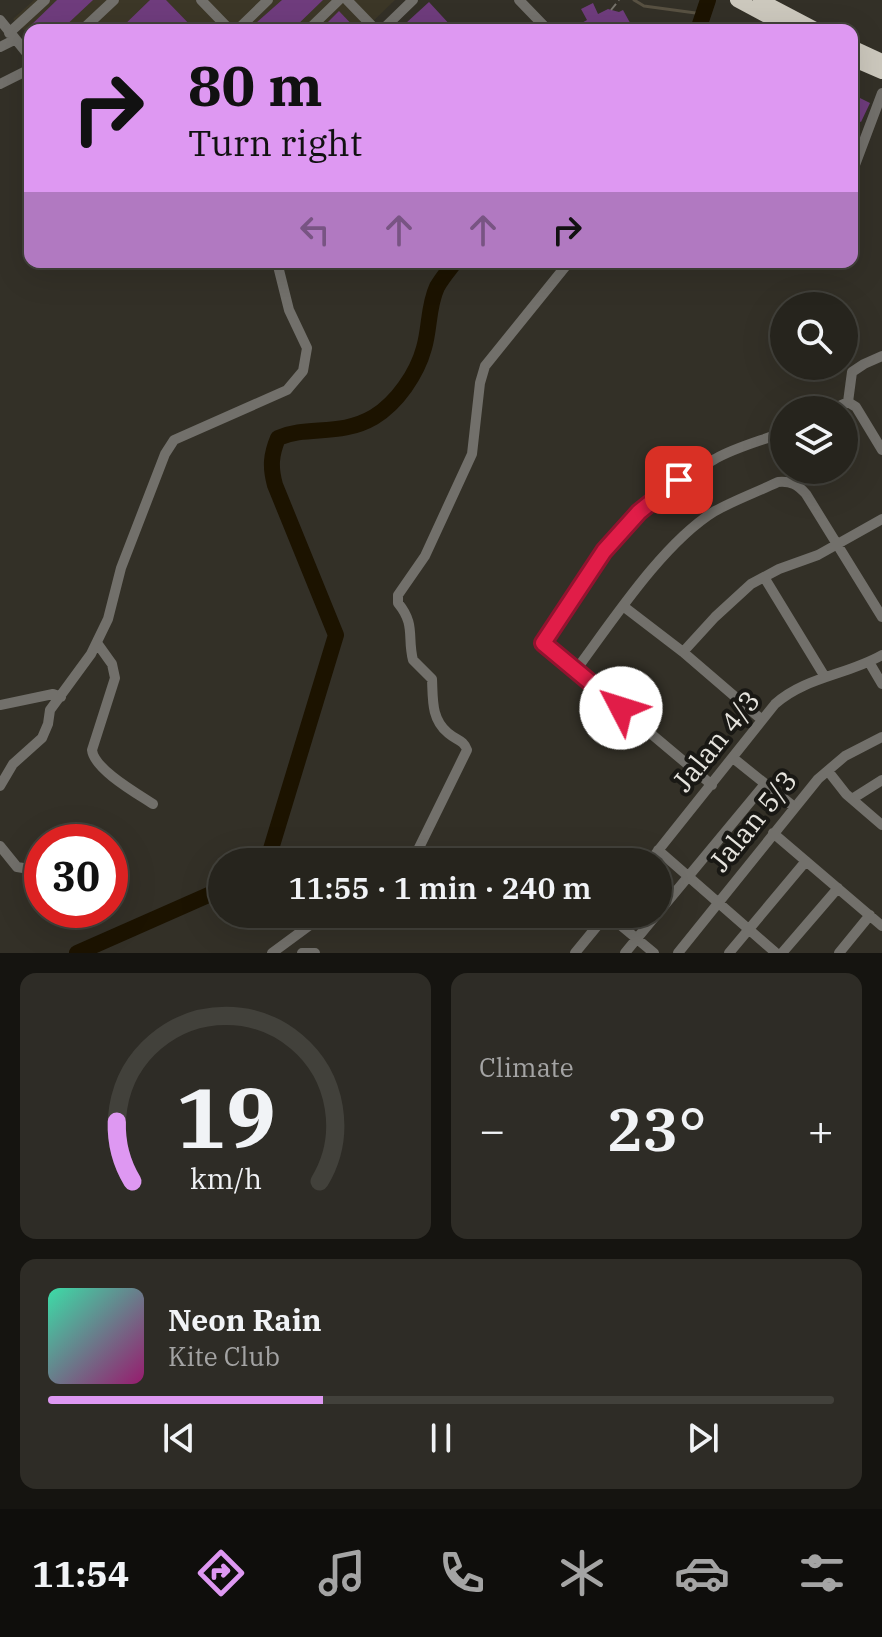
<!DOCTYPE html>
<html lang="en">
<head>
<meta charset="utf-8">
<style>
	body { margin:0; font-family:"IBM Plex Serif",serif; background:#2e2c26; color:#f1f3f6; height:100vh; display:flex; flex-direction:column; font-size:30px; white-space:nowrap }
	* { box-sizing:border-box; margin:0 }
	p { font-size:26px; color:#a4a4a4 }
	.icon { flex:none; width:44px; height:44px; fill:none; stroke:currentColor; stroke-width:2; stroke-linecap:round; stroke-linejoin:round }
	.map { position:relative; height:953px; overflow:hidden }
	.drawer { display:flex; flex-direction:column; gap:20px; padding:20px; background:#151410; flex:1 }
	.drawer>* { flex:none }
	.top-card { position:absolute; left:24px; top:24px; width:834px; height:244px; border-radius:16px; box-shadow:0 8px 32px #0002,0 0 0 2px #42413b; background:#de98f2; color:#111; overflow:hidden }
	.buttons { position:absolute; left:770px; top:292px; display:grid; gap:16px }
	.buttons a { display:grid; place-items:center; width:88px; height:88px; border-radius:50%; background:#26241d; box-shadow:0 8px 32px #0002,0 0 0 2px #42413b; font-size:40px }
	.speed { position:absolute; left:24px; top:824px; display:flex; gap:16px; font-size:40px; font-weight:700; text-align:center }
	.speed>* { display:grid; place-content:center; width:104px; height:104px; border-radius:50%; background:#26241d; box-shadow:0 8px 32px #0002,0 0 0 2px #42413b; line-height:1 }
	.speed .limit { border:12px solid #d22; background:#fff; color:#111 }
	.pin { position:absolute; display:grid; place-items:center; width:68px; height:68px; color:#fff; margin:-34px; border-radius:16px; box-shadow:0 4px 12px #0006 }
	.me { position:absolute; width:88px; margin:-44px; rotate:310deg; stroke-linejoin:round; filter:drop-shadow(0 0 6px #0008) }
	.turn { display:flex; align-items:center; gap:28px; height:168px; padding:0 32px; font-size:36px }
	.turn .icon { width:104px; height:104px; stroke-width:2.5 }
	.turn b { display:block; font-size:56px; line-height:68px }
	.lanes { display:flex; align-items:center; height:76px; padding:0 32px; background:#0003; justify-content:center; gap:40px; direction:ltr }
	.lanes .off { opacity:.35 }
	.big { font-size:60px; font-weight:600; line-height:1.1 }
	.drawer .widget { flex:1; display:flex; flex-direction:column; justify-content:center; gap:12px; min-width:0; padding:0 28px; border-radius:16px; background:#2e2c26 }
	.drawer .dial { align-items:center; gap:0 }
	.dial svg { height:208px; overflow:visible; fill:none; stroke:#42413b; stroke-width:7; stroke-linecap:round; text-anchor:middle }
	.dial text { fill:#f1f3f6; stroke:none }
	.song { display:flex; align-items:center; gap:24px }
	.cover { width:96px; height:96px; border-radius:12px; background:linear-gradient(135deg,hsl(160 70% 55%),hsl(320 70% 35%)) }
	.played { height:8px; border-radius:4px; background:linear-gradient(90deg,#de98f2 35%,#42413b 35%) }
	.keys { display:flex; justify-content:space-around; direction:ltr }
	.heat { display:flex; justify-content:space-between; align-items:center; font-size:44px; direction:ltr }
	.drawer .tiles { flex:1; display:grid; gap:20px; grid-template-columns:1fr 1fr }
	.widget:last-child { grid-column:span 2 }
	.trip { position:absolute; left:208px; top:848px; width:464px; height:80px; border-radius:40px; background:#26241d; box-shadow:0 8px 32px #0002,0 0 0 2px #42413b; font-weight:600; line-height:80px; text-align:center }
	.dock { display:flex; height:128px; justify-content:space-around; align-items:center; background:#0f0e0c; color:#a4a4a4 }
	.dock .icon { width:56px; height:56px }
	.dock .on { color:#de98f2 }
	.dock b { font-size:36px; color:#f1f3f6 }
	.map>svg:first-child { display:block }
	.built { fill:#3c3727 }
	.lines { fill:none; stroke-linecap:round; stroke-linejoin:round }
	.stream { stroke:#585142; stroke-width:3 }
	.river { stroke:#1c1300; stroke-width:16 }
	.building { fill:#6f3c7d }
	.path { stroke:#77746c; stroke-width:2; stroke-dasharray:8 4; stroke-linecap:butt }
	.minor { stroke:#72706b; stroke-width:10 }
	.highway { stroke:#ccc8bd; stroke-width:14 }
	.route-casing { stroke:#92132f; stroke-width:20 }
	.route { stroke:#e11d48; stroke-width:14 }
	.labels { text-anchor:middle; stroke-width:8; stroke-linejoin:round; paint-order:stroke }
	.street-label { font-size:28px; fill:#e5e3dd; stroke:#191814 }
</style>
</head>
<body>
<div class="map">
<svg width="882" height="953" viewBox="0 0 882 953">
	<rect width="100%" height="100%" fill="#333027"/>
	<!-- built -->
	<path class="built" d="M34,0h361l-31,30h-334v6l-17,-17z"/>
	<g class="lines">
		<!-- stream -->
		<path class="stream" d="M634,0l10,6 59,8"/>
		<!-- river -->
		<path class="river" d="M698,30l10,-30
			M267,862l69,-227 -61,-150c-5,-18 -4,-30 3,-47 30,-13 62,-1 96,-21 23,-14 43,-43 50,-69 6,-20 4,-42 13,-61 5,-9 12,-17 18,-25
			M77,953l145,-64"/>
	</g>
	<!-- building -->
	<path class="building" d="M57,0h36l-32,30h-35z
		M150,0h16l29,30h-76z
		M282,0h41l-31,30h-44z
		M429,2l23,25 -3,3h-37l-6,-7z
		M593,3l5,11 10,-5 11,3 4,-2 11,20h-65l18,-10 -6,-11z
		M339,11l18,19h-37z
		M852,94l18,9 -9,19 -9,-4z"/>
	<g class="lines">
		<!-- path -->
		<path class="path" d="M611,10l8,-10"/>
		<!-- minor -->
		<path class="minor" d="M201,0l29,30
			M347,0l29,30
			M519,0l29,30
			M0,20l30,37
			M82,30l32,-30
			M237,30l31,-30
			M308,30l31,-30
			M382,30l31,-30
			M9,33l36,-33
			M0,47l14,-7
			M0,84l30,-15
			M852,173l30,-80
			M848,402l4,-30 12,-8 18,-8
			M848,402l8,5 26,43
			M830,410l18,-8
			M764,577l61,100
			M623,606l60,46 79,68
			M97,643l15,21 3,14 -23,72c2,19 44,43 61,54
			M683,652l32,-35 36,-33 28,-15 39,-14 64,-36
			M869,662l13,22
			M576,670c37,-50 87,-127 139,-159 20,-11 42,-19 63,-29 13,-1 19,2 28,12l76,123
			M0,705l53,-11 8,3
			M733,758l60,48
			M828,771l18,23 36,31
			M712,785l-169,-142c49,-77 89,-140 172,-184 21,-12 46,-18 69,-27
			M0,786l13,-22 29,-26 6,-14 2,-14 41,-56 17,-35 13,-51 44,-114 9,-14 113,-50 16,-19 4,-23 -18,-38 -12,-48
			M852,799l30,-19
			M773,833l109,93
			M0,846l17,21 25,4
			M658,850l118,103
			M412,862l55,-112c-3,-10 -11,-10 -19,-17 -17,-14 -15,-34 -16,-54l-19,-19c-6,-23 3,-35 -15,-57v-8l27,-39 47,-102 8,-71 5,-17 84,-104
			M649,862l126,-158c30,-27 72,-29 107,-49
			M658,913l107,-129
			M607,914l47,39
			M272,953l53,-39
			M302,953h13
			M575,953l32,-39
			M625,953l32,-39
			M678,953l140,-174 27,-23 37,-19
			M729,953l77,-92
			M782,953l56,-65
			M839,953l31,-38"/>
		<!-- highway -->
		<path class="highway" d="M737,0l56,30
			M760,0l57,30
			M852,47l30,14
			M852,59l30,13"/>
	</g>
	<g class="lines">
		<!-- route casing -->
		<g class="route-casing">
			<path id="route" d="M621,708l-78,-65 61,-92 35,-39 40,-32"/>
		</g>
		<!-- route -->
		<use href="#route" class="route"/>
	</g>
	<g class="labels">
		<!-- street labels -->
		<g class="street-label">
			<text transform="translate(716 741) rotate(-51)" y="10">Jalan 4/3</text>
			<text transform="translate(753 821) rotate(-51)" y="10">Jalan 5/3</text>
		</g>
	</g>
</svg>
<div class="buttons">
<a><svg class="icon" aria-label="search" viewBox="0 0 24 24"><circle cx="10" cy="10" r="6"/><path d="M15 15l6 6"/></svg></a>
<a><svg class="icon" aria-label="layers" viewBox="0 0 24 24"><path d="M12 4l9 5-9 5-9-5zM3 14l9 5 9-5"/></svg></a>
</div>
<div class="speed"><div class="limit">30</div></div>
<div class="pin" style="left:679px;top:480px;background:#d93025"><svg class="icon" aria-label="arrive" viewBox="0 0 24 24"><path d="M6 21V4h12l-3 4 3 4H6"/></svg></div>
<svg class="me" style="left:621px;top:708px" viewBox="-20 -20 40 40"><circle r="19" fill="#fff"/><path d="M0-13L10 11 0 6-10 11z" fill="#e11d48"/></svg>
<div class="trip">11:55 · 1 min · 240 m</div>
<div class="top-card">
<div class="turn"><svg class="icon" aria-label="right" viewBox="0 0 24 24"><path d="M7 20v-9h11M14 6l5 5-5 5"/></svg><div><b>80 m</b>Turn right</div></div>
<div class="lanes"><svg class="icon off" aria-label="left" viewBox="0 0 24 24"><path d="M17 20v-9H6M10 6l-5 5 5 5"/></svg><svg class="icon off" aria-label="ahead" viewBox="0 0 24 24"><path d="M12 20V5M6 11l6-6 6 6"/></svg><svg class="icon off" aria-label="ahead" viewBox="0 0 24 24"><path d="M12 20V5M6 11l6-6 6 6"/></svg><svg class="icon" aria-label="right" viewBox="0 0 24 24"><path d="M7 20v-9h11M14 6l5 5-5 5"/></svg></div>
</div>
</div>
<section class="drawer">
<div class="tiles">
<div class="widget dial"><svg viewBox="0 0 100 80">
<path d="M14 69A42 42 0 1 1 86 69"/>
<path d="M14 69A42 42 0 0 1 8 46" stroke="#de98f2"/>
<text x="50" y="56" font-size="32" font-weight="700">19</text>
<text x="50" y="72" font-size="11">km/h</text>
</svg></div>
<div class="widget"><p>Climate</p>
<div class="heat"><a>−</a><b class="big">23°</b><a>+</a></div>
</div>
<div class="widget">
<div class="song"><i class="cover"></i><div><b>Neon Rain</b><p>Kite Club</p></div></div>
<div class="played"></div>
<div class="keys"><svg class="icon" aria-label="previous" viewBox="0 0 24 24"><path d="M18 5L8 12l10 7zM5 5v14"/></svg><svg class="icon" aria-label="pause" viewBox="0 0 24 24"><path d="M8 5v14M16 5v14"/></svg><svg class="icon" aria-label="next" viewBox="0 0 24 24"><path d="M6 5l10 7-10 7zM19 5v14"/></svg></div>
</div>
</div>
</section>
<nav class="dock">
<b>11:54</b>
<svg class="icon on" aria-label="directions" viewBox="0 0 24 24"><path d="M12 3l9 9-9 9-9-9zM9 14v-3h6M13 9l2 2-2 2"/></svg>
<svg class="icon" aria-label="music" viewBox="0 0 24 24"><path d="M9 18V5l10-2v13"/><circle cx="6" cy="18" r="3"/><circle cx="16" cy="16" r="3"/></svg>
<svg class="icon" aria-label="phone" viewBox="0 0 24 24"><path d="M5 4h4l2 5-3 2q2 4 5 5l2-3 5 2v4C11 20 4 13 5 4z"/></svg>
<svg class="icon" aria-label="climate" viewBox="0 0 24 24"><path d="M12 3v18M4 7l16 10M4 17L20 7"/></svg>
<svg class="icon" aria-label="car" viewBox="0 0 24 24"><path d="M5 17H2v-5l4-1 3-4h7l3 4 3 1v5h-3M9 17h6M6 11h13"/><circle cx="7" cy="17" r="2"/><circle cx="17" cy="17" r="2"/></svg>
<svg class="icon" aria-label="filters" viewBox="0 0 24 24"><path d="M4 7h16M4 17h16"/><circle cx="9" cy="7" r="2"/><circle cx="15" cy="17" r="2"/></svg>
</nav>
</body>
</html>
